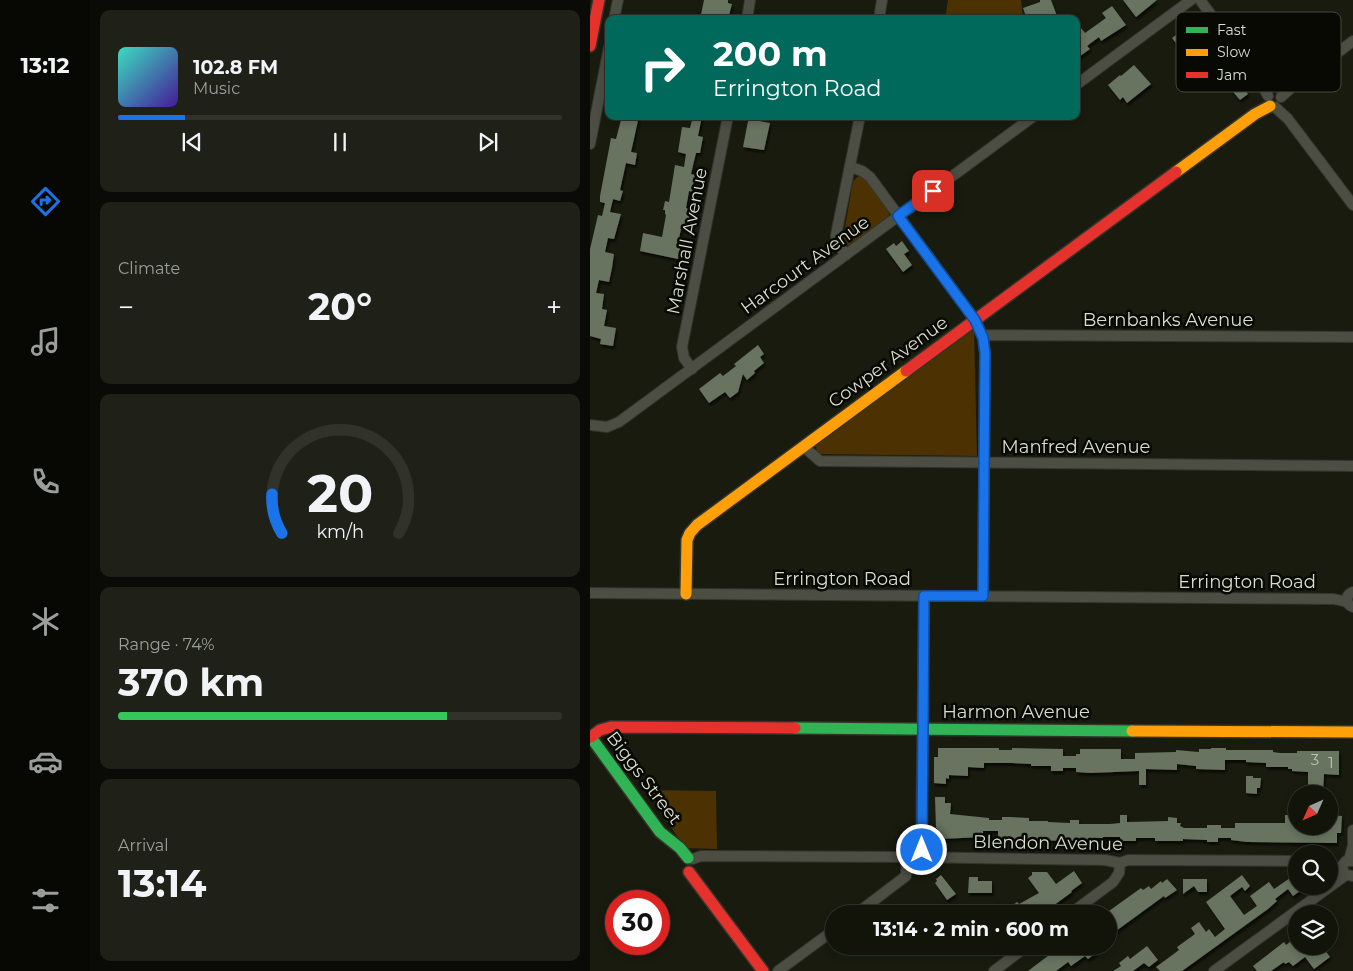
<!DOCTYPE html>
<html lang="en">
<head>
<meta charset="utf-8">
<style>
	body { margin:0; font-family:Montserrat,sans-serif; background:#1f2118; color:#f1f3f6; height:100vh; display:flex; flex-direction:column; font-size:19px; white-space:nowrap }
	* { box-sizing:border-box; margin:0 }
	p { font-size:16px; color:#9c9e9c }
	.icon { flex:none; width:28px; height:28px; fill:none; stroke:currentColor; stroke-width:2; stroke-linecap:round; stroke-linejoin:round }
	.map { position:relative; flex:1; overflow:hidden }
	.details { display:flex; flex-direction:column; gap:10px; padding:10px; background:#0a0b06; width:500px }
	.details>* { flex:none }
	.banner { position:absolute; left:15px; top:15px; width:475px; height:105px; border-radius:10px; box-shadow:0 2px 8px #0003,0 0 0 1px #31332b; background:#00695c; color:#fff; overflow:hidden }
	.needle { width:32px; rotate:225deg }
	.buttons { position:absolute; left:698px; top:785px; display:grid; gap:10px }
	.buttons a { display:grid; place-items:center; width:50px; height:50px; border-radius:50%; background:#12140a; box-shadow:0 2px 8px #0003,0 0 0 1px #31332b; font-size:25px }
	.speed { position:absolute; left:15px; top:890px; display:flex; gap:10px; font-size:25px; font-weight:700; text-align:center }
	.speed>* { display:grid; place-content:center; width:65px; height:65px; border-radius:50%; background:#12140a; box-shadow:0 2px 8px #0003,0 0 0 1px #31332b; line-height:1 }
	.speed .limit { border:8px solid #d22; background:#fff; color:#111 }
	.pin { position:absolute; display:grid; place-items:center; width:42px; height:42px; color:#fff; margin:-21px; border-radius:10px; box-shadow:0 2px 8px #0006 }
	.me { position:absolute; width:55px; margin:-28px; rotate:0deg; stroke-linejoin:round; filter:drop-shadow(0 0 4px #0008) }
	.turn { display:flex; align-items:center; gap:18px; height:105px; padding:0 25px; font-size:22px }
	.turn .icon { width:65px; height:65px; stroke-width:2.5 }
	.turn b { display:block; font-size:35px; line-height:42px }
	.big { font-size:38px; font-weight:700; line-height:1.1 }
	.details .tile { flex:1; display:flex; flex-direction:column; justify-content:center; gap:8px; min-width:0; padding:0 18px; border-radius:10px; background:#1f2118 }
	.details .dial { align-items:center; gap:0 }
	.dial svg { height:130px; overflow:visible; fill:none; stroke:#31332b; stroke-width:7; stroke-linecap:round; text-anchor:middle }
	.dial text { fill:#f1f3f6; stroke:none }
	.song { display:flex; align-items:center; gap:15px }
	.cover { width:60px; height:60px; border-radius:8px; background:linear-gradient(135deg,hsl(170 70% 55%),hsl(260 70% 35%)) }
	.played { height:5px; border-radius:2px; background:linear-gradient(90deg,#1a73e8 15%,#31332b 15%) }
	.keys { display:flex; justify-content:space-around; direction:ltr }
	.heat { display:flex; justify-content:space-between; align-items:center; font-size:28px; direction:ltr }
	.charge { height:8px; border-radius:4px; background:linear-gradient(90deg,#34c759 74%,#31332b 0) }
	.trip { position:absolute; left:235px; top:905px; width:292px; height:50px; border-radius:25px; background:#12140a; box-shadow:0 2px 8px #0003,0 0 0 1px #31332b; font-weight:700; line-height:50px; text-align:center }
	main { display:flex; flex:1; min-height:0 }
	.tabs { display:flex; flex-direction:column; width:90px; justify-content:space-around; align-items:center; background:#070804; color:#9c9e9c }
	.tabs .icon { width:35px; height:35px }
	.tabs .selected { color:#1a73e8 }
	.tabs b { font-size:22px; color:#f1f3f6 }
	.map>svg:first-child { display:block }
	.green { fill:#4c3202 }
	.building { fill:#677360; filter:url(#shadow) }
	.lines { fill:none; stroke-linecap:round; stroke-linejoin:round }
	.street-casing { stroke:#33352c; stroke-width:12 }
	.fast-casing { stroke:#33352c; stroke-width:14 }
	.slow-casing { stroke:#33352c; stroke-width:14 }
	.jam-casing { stroke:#33352c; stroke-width:14 }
	.street { stroke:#4c4e44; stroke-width:10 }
	.fast { stroke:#30b455; stroke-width:11 }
	.slow { stroke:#ff9f0a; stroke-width:11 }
	.jam { stroke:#e5322d; stroke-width:11 }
	.route-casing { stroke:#114b97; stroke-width:12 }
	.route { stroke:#1a73e8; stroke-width:9 }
	.labels { text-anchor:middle; stroke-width:5; stroke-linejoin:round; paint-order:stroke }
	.number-label { font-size:15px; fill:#bcc2b2 }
	.street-label { font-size:18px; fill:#d9ddce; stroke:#070902 }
	.key { fill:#070902; stroke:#46493f; stroke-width:1 }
	.key-label { font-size:14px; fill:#d9ddce }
</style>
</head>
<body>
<main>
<nav class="tabs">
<b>13:12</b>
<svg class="icon selected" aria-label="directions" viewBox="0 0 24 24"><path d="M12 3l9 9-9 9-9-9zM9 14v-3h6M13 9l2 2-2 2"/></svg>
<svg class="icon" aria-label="music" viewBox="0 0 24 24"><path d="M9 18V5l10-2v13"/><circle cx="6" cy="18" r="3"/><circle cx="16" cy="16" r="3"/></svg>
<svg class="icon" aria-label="phone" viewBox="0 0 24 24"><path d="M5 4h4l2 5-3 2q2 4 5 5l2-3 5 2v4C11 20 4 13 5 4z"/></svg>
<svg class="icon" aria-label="climate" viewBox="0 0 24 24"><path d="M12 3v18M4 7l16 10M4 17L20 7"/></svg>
<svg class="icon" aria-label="car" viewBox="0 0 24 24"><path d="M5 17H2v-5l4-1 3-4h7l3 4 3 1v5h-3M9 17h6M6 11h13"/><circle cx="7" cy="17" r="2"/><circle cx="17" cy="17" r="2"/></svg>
<svg class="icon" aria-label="filters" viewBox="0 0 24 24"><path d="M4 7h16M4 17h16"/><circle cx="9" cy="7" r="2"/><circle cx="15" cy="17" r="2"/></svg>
</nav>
<section class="details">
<div class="tile">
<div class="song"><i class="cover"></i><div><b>102.8 FM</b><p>Music</p></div></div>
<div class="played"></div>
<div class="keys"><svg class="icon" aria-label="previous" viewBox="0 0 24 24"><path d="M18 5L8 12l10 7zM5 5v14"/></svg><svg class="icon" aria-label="pause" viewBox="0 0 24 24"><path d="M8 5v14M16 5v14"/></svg><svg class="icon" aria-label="next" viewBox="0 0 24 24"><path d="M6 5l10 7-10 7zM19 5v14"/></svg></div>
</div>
<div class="tile"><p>Climate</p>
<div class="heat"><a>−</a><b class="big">20°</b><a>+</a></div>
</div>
<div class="tile dial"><svg viewBox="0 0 100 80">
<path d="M14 69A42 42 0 1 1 86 69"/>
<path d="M14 69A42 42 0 0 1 8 45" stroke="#1a73e8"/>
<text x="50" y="56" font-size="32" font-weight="700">20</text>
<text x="50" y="72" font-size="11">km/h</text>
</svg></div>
<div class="tile"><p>Range · 74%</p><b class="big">370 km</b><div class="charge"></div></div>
<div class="tile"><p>Arrival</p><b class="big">13:14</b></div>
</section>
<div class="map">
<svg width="763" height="971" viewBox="0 0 763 971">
	<defs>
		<filter id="shadow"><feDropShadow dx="1.5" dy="3" stdDeviation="1" flood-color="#0009"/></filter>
	</defs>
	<rect width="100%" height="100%" fill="#181b0e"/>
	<!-- green -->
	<path class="green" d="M358,0h73l2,19h-78z
		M270,175l6,4 23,31v5l-3,6 -35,24h-5l-3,-6 10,-58z
		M384,329l3,127 -159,-2 -3,-9z
		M56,790l70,1 1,58 -32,-1z"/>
	<!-- building -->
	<path class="building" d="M114,0h24v3l4,1 -4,15h-28z
		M450,0h11l6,16 -9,3h-21l-4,-11 17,-6z
		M533,0h34l-21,17z
		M522,6l14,19 -25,16 -2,-4 -12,9 3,3 -14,10v-27l5,-4 4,5 21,-15 -4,-5z
		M609,18l12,18 -12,9 -2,-3 -14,10 -11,-14z
		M544,65l17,19 -24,19 -4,-6 -3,3 -12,-15 12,-10 1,1z
		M650,79l6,8 -2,2 4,5 -8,6 -11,-13z
		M32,116h17l-8,36 6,1 -2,12 -9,-2 -6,27 3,1 -3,10 -7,-2 -3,13 11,2 -7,25 -6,-1 -3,14 9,2 -2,14 -3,14 -10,-2 -3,13 8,1 -2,15 5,1 -3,16 12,2 -3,18 -13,-2 1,-5 -11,-3v-87l8,-34 4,1 3,-13 -5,-1v-6l11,-58 5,1z
		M103,116h9l-4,20 5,1 -3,16h-4l-5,21 4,1 -2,10h2l-2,7 -4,-1 -3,17 5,1 -5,21 -5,-1 -3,14 3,1 -3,15 -38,-8 3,-18 19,4 4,-22 -1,-1v-4h-2l2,-9 4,1 6,-37 9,2 2,-13 -8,-2 4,-25 8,1z
		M159,116h9l1,5 11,2 -6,27 -21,-3z
		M312,241l7,10 -5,3 8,11 -9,7 -17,-23 8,-6 2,3z
		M168,345l6,9 -4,3 4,6 -10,8 1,2 -8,7 -4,-6 -5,18 -8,6 -5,-6 -16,11 -10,-14 21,-16 3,3 13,-10 -2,-2z
		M348,748h61v2h13v-2l51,1v7h13v-2h4v-5h41v10h14v-6l41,-1v-2l23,2v-3h12v-1h15v2h47v2l7,1h17v-2h42v24l-15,-1 -1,20h-15v-22l-16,-1v-2h-4v-2h-22v-4l-20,-1v-2h-21v10l-29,-1v-3l-19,-2v6l-31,-1v16h-7v-14l-49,2 -14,-1v-4h-13v3h-12v-5h-20v-2l-19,-1h-28v5l-16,-1v9l-19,-1v4l-3,-1v6l-12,-1v-26h4z
		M656,776h7v2h8l-1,10h-3v6l-11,-1z
		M345,797h10v6h6l-1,11 39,4v2h13v-3h8l19,1v3h19v1l22,1v-3h9v4h31l10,-1v-8h7v7l41,-1v-4l9,1v5h4l-1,3 4,2h23v-3h14v3h14v-5h50v-8h10l1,11h33v-11l13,1 -1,17h-4v10l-90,-1 -16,-2v-2h-13v4h-11v-2l-24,-1v2h-28v-3h-19v3h-16v-4h-17v1h-7v2l-28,1 -70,-2v-8h-15v6l-43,2v-6h-3v-5h-1z
		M484,871l8,12 -11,8 1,1 -30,22h-33l-3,-4 11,-8 2,2 20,-11 -11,-15 4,-3v-3h15l9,12z
		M351,875l15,19 -9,6 -12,-17 2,-2 -1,-2z
		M652,875l8,11 -5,5 -3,-4 -12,9 14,19 13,-9 -7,-10 19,-14 5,7 19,-13 3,5v5h11l-14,10 -5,-7 -13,10 2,2 -9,8 -86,62h-22l-4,-4 23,-17 -2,-3 18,-13 -4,-6 8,-6 7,10 3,-3 6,8 10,-8 -19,-27z
		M379,877h9v4h14v12h-24z
		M577,879l10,11 -12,8 -1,-2 -55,40v-25l32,-23 2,2 6,-4 2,3 10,-8 1,2z
		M593,879h24v13h-9l-4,-6 -11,8z
		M706,937v9h26l8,11 -16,12 -9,-12 -12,9 -4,-4 -4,2 -1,-2 -13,9h-14l-4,-5 31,-24 2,3z
		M471,946h45l-18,13 -3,-3 -14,10 -3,-4 -12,9h-28z
		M557,946l11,14 -9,7 -5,-4 -11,8h-20l8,-5 -2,-3 9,-7 2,3z"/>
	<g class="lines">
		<!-- street casing -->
		<g class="street-casing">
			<path id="street" d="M610,0l59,79 9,17
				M24,19l4,-19
				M157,19l3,-19
				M289,19l3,-19
				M486,85l115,-85
				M691,97l12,-11 60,-45
				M685,107l13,12 65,86
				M0,144l19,-97
				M261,167l11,4 8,6 105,143 8,18 2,15 -2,243
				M256,255l-10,-14v-6l24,-119
				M392,335l371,2
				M102,369l-8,-11 -2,-11 46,-231
				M0,425l17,2 12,-5 415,-306
				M214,447l16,14 533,5
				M763,592c-8,3 -8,12 0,15
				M0,593l744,6 13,3
				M763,830v15
				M331,857l3,-261
				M103,859l8,-3 206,1 198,3 15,3 8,-3 168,1
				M759,860l4,-15
				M739,864l5,6 -1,13
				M762,876l-8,-2 -2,-8 4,-5h7
				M266,914l50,-38 1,-19
				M480,914l43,-32 6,-9 1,-10
				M188,971l56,-41
				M404,971l33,-25
				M624,971l132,-96"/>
		</g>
		<!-- fast casing -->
		<g class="fast-casing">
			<path id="fast" d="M205,728l337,3
				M0,736l70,96 20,16 8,10"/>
		</g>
		<!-- slow casing -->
		<g class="slow-casing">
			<path id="slow" d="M586,172l79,-58 15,-8
				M96,594l1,-54 3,-7 7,-8 209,-154
				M542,731l221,1"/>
		</g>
		<!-- jam casing -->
		<g class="jam-casing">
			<path id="jam" d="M0,46l9,-46
				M316,371l270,-199
				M1,737l9,-7 11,-3 184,1
				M99,872l74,99"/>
		</g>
		<!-- street -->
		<use href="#street" class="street"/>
		<!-- fast -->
		<use href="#fast" class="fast"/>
		<!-- slow -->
		<use href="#slow" class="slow"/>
		<!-- jam -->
		<use href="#jam" class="jam"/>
	</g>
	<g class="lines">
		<!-- route casing -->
		<g class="route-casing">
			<path id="route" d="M332,850l2,-254h59l2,-243 -2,-15 -8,-18 -77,-104 35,-25"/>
		</g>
		<!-- route -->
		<use href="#route" class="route"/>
	</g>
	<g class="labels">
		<!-- number labels -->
		<g class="number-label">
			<text x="725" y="765">3</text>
			<text x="741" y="768">1</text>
		</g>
		<!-- street labels -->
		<g class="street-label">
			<text transform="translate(97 241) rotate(-79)" y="6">Marshall Avenue</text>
			<text transform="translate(215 265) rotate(-36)" y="6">Harcourt Avenue</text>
			<text x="578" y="326">Bernbanks Avenue</text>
			<text transform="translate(298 362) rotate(-36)" y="6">Cowper Avenue</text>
			<text x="486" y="453">Manfred Avenue</text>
			<text x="252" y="585">Errington Road</text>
			<text x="657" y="588">Errington Road</text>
			<text x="426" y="718">Harmon Avenue</text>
			<text transform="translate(54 778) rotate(53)" y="6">Biggs Street</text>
			<text transform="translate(458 843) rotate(1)" y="6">Blendon Avenue</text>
		</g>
	</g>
	<!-- legend -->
	<rect x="586" y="12" width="165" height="80" rx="8" class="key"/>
	<rect x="596" y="27" width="22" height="6" fill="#30b455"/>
	<rect x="596" y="49" width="22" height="7" fill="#ff9f0a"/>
	<rect x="596" y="72" width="22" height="6" fill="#e5322d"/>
	<g class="key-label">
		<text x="627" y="35">Fast</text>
		<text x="627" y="57">Slow</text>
		<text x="627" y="80">Jam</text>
	</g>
</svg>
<div class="buttons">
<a><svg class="needle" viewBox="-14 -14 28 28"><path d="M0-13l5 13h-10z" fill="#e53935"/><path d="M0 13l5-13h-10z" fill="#9c9e9c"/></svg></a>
<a><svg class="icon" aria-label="search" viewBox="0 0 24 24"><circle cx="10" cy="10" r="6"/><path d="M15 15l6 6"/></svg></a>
<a><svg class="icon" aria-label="layers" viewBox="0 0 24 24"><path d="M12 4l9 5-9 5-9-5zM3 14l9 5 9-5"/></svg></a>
</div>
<div class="speed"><div class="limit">30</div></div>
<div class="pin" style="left:343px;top:191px;background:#d93025"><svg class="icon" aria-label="arrive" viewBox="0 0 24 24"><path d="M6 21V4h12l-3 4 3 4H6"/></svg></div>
<svg class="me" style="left:332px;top:850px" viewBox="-20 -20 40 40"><circle r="17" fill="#1a73e8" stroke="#fff" stroke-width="3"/><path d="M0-11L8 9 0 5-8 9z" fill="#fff"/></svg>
<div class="trip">13:14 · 2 min · 600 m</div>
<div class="banner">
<div class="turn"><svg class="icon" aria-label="right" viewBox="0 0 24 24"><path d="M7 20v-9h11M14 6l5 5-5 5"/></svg><div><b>200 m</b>Errington Road</div></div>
</div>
</div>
</main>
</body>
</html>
